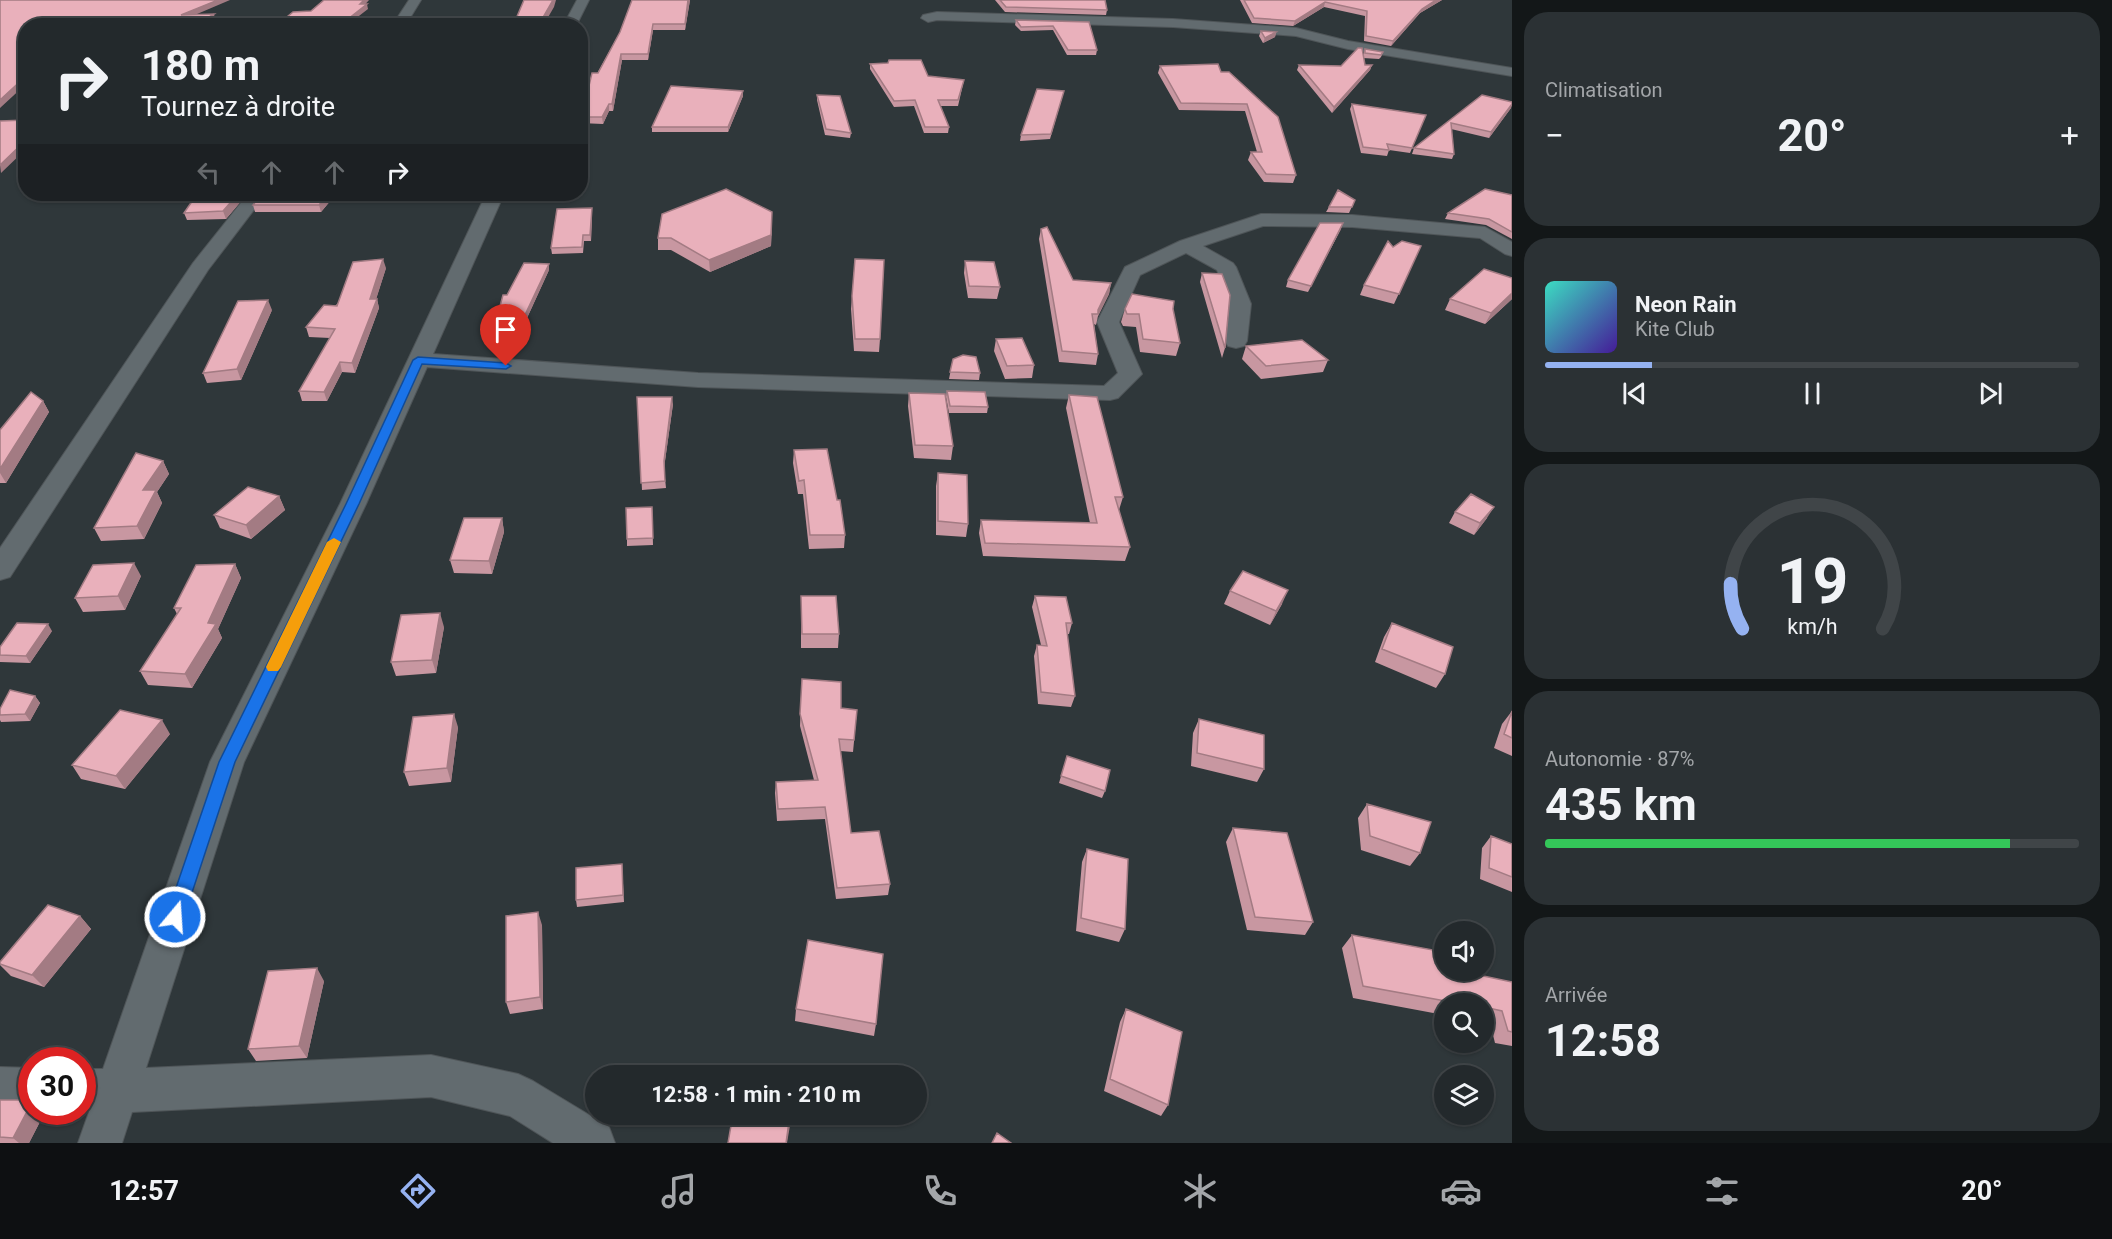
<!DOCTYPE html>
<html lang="fr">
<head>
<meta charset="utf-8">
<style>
	body { margin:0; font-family:Roboto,sans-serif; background:#2b3134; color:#f1f3f6; height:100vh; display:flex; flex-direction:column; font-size:22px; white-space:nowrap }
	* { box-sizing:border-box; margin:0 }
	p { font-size:20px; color:#a3a6a9 }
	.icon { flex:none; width:33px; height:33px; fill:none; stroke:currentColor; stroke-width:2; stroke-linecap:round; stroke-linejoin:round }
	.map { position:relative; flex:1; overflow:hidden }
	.sheet { display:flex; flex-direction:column; gap:12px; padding:12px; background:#131718; width:600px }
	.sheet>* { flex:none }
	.hud { position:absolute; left:18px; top:18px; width:570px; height:183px; border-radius:24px; box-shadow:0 2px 4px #0004,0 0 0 2px #404548; background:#23292c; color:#f1f3f6; overflow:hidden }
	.controls { position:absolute; left:1434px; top:921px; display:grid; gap:12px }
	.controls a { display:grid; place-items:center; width:60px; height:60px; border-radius:50%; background:#23292c; box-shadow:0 2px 4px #0004,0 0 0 2px #404548; font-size:30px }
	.speed { position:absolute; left:18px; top:1047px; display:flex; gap:12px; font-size:30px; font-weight:700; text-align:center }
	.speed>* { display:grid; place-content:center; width:78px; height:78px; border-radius:50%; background:#23292c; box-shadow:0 2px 4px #0004,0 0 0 2px #404548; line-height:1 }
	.speed .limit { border:9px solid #d22; background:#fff; color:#111 }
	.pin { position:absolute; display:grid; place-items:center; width:51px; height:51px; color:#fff; margin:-62px -26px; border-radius:50% 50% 50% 0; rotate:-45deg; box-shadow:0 0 6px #0007 }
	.pin .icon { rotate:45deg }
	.me { position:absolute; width:66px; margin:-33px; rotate:18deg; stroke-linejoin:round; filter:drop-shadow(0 0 4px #0008) }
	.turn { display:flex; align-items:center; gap:21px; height:126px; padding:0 24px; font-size:27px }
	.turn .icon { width:78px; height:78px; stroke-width:2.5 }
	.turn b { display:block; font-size:42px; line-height:51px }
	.lanes { display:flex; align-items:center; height:57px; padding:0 24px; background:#0003; justify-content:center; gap:30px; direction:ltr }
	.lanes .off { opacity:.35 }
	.big { font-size:45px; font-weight:700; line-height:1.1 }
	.sheet .widget { flex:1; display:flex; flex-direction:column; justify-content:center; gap:9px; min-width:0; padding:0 21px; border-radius:24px; background:#2b3134 }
	.sheet .dial { align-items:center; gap:0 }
	.dial svg { height:156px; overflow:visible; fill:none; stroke:#404548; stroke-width:7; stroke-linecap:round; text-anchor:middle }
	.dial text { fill:#f1f3f6; stroke:none }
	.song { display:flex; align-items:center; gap:18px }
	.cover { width:72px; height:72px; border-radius:9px; background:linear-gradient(135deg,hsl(170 70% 55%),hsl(260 70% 35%)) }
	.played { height:6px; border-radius:3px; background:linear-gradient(90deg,#95b2f1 20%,#404548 20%) }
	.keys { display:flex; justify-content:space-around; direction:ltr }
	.heat { display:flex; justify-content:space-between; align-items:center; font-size:33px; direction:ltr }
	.charge { height:9px; border-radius:4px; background:linear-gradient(90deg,#34c759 87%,#404548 0) }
	.trip { position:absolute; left:585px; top:1065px; width:342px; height:60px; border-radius:30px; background:#23292c; box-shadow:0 2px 4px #0004,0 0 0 2px #404548; font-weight:700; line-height:60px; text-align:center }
	.menu { display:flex; height:96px; justify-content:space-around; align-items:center; background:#0e1012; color:#a3a6a9 }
	.menu .icon { width:42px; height:42px }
	.menu .on { color:#95b2f1 }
	.menu b { font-size:27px; color:#f1f3f6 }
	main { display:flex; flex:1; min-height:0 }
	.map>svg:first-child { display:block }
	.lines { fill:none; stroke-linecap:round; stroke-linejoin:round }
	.minor-casing { stroke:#4f5558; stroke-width:2 }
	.minor { fill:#626b6f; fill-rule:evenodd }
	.wall { fill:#c897a1 }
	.shaded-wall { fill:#a37b83 }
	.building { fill:#e9b0bb; stroke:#a37b83; stroke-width:1.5 }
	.route { fill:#1a73e8; stroke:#114b97; stroke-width:1.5 }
	.slow { fill:#f59e0b }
</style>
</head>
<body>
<main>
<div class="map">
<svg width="1512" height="1143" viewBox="0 0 1512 1143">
	<rect width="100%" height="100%" fill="#2f373a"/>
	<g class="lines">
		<!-- minor casing -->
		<g class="minor-casing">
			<path id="minor" d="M409,0h12l-16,26h-13z
				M577,0h12l-13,26h-13z
				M937,12l236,7 123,9 52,13 164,27v8l-164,-27 -52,-13 -123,-9 -236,-7 -9,2 -7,-4 2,-3z
				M248,194h18l-58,76 -198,307 -10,3v-32l193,-285z
				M486,194h18l-71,160 265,19 406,13 14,-13 -21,-51 28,-55 55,-26 81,-27 91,1 133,12 27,15v14l-7,-2 -25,-16 -128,-11 -89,-1 -60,20 30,17 3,4 15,37 -4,37 -3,5 -8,2 -8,-2 -3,-5 4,-37 -12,-34 -31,-17 -46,22 -21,47 23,52 -24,24 -8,2 -412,-13 -271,-20 -61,137 -122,258 -98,306 285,-13 87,19 15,7 76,46 6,16h-62l-43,-27 -79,-19 -299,15 -10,31h-44l11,-31 -7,-1v-42h21l107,-307 130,-258z
				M0,1067l32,1v42l-32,-1z"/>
		</g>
		<!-- minor -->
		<use href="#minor" class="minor"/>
	</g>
	<!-- wall -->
	<path class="wall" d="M632,0h58l-5,30h-32l-5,30h-26l-9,51h-4l-6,13 -23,-1v-28l8,-5 32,-58z
		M995,0h110l2,10 -1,5 -101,-3z
		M1240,0h202l-22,13 -29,33 -27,-5 1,-25 -41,-9 -31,19 -41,-3z
		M1016,20l73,2 8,28 -1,5h-29l-14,-25 -32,1 -6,-6z
		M1261,31l15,1 -1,5 -12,6 -4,-7z
		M1365,49l18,3 -2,5 -2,2 -16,-1 2,7h7l-2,5 -38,43 -35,-43 2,-5 42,1 22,-10z
		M888,63l40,13 36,4 -6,26h-18l9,21 -1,6h-24l-10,-27 -20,1 -24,-38v-5z
		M1160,66l61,6h8l67,103 -3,8 -29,-1 -16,-22 3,-8h6l-12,-41 -66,-1 -21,-37z
		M743,91v5l-15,36h-76v-5z
		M1064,91l-14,48 -30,2 1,-6z
		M817,95l34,38 -1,5 -25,-3 -8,-35z
		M1482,95l30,7 -1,6 -22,30 -38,-9 3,25 -2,5 -40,-5 2,-6z
		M1352,104l74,11 -16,38 -21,-3 -2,6 -26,-3 -11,-44z
		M247,194l-21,25 -39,1 -3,-7z
		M336,194l-15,18h-66l-2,-7z
		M1512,195v44l-26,-14 -41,-6 3,-6z
		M1355,200l-6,13 -23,-1 3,-5z
		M592,208v6l-1,27h-7l-1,12 -31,1 -1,-6z
		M772,224l-1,22 -61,26 -39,-22h-13v-12z
		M1041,229l32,51 38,3 -2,11 -11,22 -2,9 -2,-1 4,30 -2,11 -37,-3 -20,-123z
		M1341,229l-33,63 -22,-5 2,-7z
		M1421,246l-27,58 -34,-9 4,-10 29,-38z
		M855,259l25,80 -1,13 -25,-1 -3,-42z
		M965,261l35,26 -3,12 -29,-1 -4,-25z
		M386,268l-10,31h1l2,9 -24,65 -13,-1 -15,29h-25l-3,-10 31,-53 -21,-1 -3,-10z
		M549,270l-33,72 -23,1 -1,-7 15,-41z
		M1202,273l23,75 -3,10 -22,-76z
		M1512,278v21l-27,25 -40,-14 5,-11z
		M1125,309h48l7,34 -4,13 -36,-4 -4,-25 -13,-1 -2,-4z
		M272,310l-31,70 -34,3 -4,-10z
		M996,339l38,26 -2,13 -27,1 -11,-28z
		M1246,346l82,14 -5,12 -62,7 -19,-20z
		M953,359l27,14 -1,7 -30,-1z
		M947,391l41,16 -1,6h-38l-3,-16z
		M909,393l44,53 -2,14 -37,-2 -6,-52z
		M1069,395l54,102 -4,13 11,37 -5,14 -142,-5 -4,-23 2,-13 109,3 -24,-115z
		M637,397l36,7 -9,64 2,20 -24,2z
		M43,401l6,11 -43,71h-6v-53z
		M794,450l43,50 8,35 -1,13 -35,1 -6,-55h-5l-5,-31z
		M163,461l6,13 -12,18 5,11 -18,36 -43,2 -7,-13z
		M938,473l30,51 -2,13 -30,-2v-49z
		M279,496l6,14 -34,29 -31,-11 -6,-13z
		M652,507l1,38 -26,1v-7z
		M1455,512l32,6 -13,17 -25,-12z
		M502,518l2,14 -12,42 -38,-1 -4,-13z
		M235,564l6,14 -23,51 4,9 -30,50 -44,-3 -8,-14 37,-57 -3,-6z
		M141,576l-16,34 -42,2 -8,-14z
		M1230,591l52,13 -12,21 -46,-21z
		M801,596l38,38 -1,14h-37z
		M1035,596l37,27 -3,11h-2l8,62 -4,11 -33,-3 -4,-48 3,-11h4l-9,-38z
		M1392,623l53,51 -9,14 -61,-26 9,-25z
		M444,627l-8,46 -40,3 -5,-14z
		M52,631l-22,32 -30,-1v-15z
		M802,679l39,29 16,2 -4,42 -13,-1 11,82 39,51 -2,11 -52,4 -11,-80 -48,2 -2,-28 1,-11 38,-2 -14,-54z
		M35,696l5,7 -10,18 -29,1 -1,-2v-11z
		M1512,711v45l-18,-8 8,-24z
		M1199,719l65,50 -7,13 -66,-16 2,-33z
		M458,727l-7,55 -42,4 -5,-14z
		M170,734l-45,55 -44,-10 -9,-14z
		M1067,756l38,35 -3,7 -43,-15z
		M1367,804l53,49 -10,13 -49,-16 -3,-32z
		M1233,828l80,94 -8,13 -58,-5 -21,-88z
		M1491,836l21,8v48l-32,-13 2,-31z
		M1087,849l38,80 -6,13 -43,-11 6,-69z
		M622,864l2,38 -47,5 -1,-7z
		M80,916l11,13 -47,58 -33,-11 -11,-11v-3z
		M542,925l1,84 -33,5 -4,-12z
		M1352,935l92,35 68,12v64l-17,-3 -5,-20 -6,-1v-18h-40v11l-91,-17 -11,-50z
		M324,981l-17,77 -51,3 -8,-12z
		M796,1009l80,15 -2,12 -79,-15z
		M1126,1009l42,96 -7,11 -57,-25 16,-69z
		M0,1100l32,12h13l-16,31h-29z"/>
	<!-- shaded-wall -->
	<path class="shaded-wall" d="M218,0h12l-47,20 -2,-5z
		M364,0h5l-7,8 5,-4 1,5 -22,17h-7z
		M553,0h3l-2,7 -11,19h-5z
		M688,0h2l-5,30v-6z
		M1436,0h6l-22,13 -29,33 2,-5 29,-32z
		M1325,2l-1,5 -31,19 2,-5z
		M214,14l1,5 -10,7h-10z
		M653,24v6l-5,30v-6z
		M1276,32l-1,5 -12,6 2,-5z
		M621,54l1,6 -9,51 -1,-7z
		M1372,65l-2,5 -38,43 2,-6z
		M26,76v8l-26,24v-8z
		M743,91v5l-15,36v-5z
		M609,104v7l-6,13 -1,-7z
		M1512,104l-1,4 -22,30 2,-6z
		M26,140v9l-25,24 -1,-8z
		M238,194h9l-21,25 -3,-8z
		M329,194h7l-15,18 -2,-7z
		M592,208v6l-1,27 -1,-6z
		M772,212l-1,34 -61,26 -1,-12z
		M1343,223l-2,6 -33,63 3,-6z
		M383,259l3,9 -13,41 -3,-10z
		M549,264v6l-33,72 -1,-6z
		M1111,283l-2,11 -11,22v-6z
		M1512,293v6l-27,25 6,-11z
		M377,299l2,9 -24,65 -3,-10z
		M268,300l4,10 -31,70 -4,-11z
		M340,362l2,10 -15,29 -3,-9z
		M672,397l1,7 -9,64v-7z
		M43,401l6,11 -43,71 -6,-10v-4z
		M163,461l6,13 -12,18 5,11 -18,36 -7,-13 6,-36z
		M279,496l6,14 -34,29 -5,-14z
		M1494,507l-7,11 -13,17 6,-12z
		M502,518l2,14 -12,42 -3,-13z
		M134,563l7,13 -16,34 -7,-14z
		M235,564l6,14 -23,51 4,9 -30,50 -7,-14z
		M1288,590l-6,14 -12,21 6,-14z
		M440,613l4,14 -8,46 -4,-13z
		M48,624l4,7 -22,32 -4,-7z
		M35,696l5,7 -10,18 -5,-7z
		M454,714l4,13 -7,55 -4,-14z
		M162,720l8,14 -45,55 -9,-13z
		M538,912l4,13 1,84 -3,-12z
		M80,916l11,13 -47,58 -12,-12z
		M317,968l7,13 -17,77 -8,-12z
		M32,1102v10h13l-16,31h-10l-6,-5z
		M790,1114h2l-5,29h-1z"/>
	<!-- building -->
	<path class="building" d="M0,0h218l-37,15 33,-1 -19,12h-169v50l-26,24z
		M324,0h40l-4,4h7l-28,22h-63l17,-14 18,-1z
		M524,0h29l-15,26h-25z
		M632,0h56l-3,24h-32l-5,30h-27l-9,50h-3l-7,13h-22v-22l3,-5h5l4,-17h6l22,-41z
		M1000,0h105l2,10 -101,-3z
		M1244,0h192l-14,9 -29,32 -27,-5 1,-25 -42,-9 -30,19 -41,-3z
		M1016,20l73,2 8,28h-29l-15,-24 -32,1z
		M1261,31l15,1 -11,6z
		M1358,48h4l3,17h7l-38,42 -35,-42 42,1z
		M1365,49l18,3 -2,3 -16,-2z
		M889,60h32l7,16 36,4 -6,20h-20l11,27h-24l-10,-27 -21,1 -24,-37 18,-1z
		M1218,64l3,8h8l49,45 18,58 -30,-1 -15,-22h11l-15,-48 -66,-1 -21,-37z
		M671,86l72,5 -15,36h-76z
		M1037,89l27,2 -13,43 -30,1z
		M817,95l23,1 11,37 -25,-4z
		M1482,95l30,7v2l-21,28 -40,-9 3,31 -40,-6z
		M1352,104l74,11 -14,33 -25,-4 2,6 -26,-3z
		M26,120v20l-26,25v-44z
		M726,189l46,23 -1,23 -62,25 -38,-22h-13l4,-24z
		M1485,189l27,6v37l-23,-13 -41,-6z
		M1338,190l17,10 -3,7h-23z
		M197,194h41l-15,17 -39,2z
		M261,194h68l-10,11h-66z
		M592,208l-2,27h-7l-1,12 -31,1 6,-39z
		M1320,223h23l-32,63 -23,-6z
		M1047,227l26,53 38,3 -13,27v4h-6l6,40 -36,-3 -21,-122z
		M1388,241l5,6 9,-6 19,5 -22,48 -35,-9z
		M383,259l-13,40h7l-25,64 -12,-1 -16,30 -25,-1 36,-62 -29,-2 18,-22 13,1 16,-44z
		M855,259l29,1 -4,79h-25l-3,-43z
		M965,261l29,1 6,25 -31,-1z
		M524,263l25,1 -34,72h-23l11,-41h4z
		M1484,269l28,9v15l-21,20 -41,-14z
		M1202,273l20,1 8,21 -5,53z
		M1132,294l42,7 -1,8 7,34 -37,-4 -4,-25h-12l-2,-5z
		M268,300l-31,69 -34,4 35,-72z
		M1022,338l12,27 -27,1 -11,-27z
		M1302,340l26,20 -62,6 -20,-20z
		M963,355l13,2 4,16 -30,-1 3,-13z
		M947,391l38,1 3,15 -38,-1z
		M31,392l12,9 -43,68v-39z
		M909,393l36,1 8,52 -38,-1z
		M1069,395l28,2 26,100h-8l15,50 -145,-4 -4,-23 116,3z
		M637,397h35l-8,64 1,20 -24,2z
		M827,449l10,51h3l5,35h-35l-6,-55 -5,1 -5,-31z
		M136,453l27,8 -20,29h13l-19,36 -43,2z
		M938,473l29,2 1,49 -30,-3z
		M248,487l31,9 -33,29 -32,-10z
		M1471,494l23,13 -14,16 -25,-11z
		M652,507l1,31 -26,1 -1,-31z
		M464,518h38l-13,43 -39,-1z
		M134,563l-16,33 -43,2 18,-33z
		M235,564l-27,59 8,1 -31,50 -45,-3 41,-63h-7l22,-43z
		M1243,571l45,19 -12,21 -46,-20z
		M801,596h35l3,38h-37z
		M1035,596l31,1 6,26h-6l9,73 -34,-4 -4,-47 10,1z
		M440,613l-8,47 -41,2 10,-47z
		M17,623l31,1 -22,32 -26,-1v-8z
		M1392,623l61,24 -8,27 -63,-25z
		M802,679l39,3v26l16,2 -3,30 -15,-1 12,94 28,-2 11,53 -53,4 -12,-81 -47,2 -2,-27 42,-2 -18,-66z
		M10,690l25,6 -10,18 -25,1v-6z
		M120,710l42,10 -46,56 -44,-11z
		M1512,711v27l-8,-4z
		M454,714l-7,54 -43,4 9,-55z
		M1199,719l65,16v34l-67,-16z
		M1067,756l43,14 -5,21 -44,-15z
		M1367,804l64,18 -11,31 -50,-17z
		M1233,828l54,5 26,89 -58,-5z
		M1491,836l21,8v33l-23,-9z
		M1087,849l41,10 -3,70 -44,-11z
		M622,864l1,31 -47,5v-32z
		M48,905l32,11 -48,59 -32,-11v-2z
		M538,912l2,85 -34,5v-86z
		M1352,935l92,17v18h11l57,12v50l-4,-1 -6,-20 -18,-4v-3h-22l-99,-18z
		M808,940l75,14 -7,70 -80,-15z
		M317,968l-18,78 -51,3 20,-78z
		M1126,1009l56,23 -14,73 -58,-26z
		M22,1074l10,1v27l-19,36 -13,-1v-37h21z
		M733,1114h57l-4,29h-58z
		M997,1133l14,10h-19z"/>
	<!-- route -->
	<path class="route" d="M418,357l88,6 5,3 -5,3 -84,-5 -63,140 -124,258 -51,155 -3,6 -6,2 -7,-2 -2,-6 53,-155 127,-258 67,-144z"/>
	<!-- slow -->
	<path class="slow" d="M334,538l7,4 -60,125 -3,4h-10l-2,-4 61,-125z"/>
</svg>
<div class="controls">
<a><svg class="icon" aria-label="sound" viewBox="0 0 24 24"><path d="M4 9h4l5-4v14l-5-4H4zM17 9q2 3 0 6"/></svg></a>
<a><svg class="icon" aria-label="search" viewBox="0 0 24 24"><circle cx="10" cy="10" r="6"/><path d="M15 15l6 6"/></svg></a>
<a><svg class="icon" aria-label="layers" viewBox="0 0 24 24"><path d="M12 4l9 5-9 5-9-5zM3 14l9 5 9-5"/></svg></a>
</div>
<div class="speed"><div class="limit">30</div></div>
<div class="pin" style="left:506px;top:366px;background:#d93025"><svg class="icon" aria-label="arrive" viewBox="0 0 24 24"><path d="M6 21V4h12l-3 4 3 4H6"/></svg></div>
<svg class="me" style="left:175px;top:917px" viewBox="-20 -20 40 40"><circle r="17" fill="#1a73e8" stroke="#fff" stroke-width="3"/><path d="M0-11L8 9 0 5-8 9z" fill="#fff"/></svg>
<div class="trip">12:58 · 1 min · 210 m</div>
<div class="hud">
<div class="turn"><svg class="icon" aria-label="right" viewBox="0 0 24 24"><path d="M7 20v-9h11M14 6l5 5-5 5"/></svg><div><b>180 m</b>Tournez à droite</div></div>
<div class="lanes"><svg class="icon off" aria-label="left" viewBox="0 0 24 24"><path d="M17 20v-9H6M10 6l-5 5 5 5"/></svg><svg class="icon off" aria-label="ahead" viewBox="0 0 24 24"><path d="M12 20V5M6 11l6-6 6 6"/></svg><svg class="icon off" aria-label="ahead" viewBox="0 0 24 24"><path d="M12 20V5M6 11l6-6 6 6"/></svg><svg class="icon" aria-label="right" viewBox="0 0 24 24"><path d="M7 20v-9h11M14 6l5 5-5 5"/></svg></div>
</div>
</div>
<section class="sheet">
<div class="widget"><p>Climatisation</p>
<div class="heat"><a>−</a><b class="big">20°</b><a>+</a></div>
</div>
<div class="widget">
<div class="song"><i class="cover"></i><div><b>Neon Rain</b><p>Kite Club</p></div></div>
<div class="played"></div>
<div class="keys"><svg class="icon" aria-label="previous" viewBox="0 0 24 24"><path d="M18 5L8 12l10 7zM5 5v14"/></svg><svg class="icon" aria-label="pause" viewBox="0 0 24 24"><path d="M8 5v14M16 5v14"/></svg><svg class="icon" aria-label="next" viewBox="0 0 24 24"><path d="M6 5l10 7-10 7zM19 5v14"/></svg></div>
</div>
<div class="widget dial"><svg viewBox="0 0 100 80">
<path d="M14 69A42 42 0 1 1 86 69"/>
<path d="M14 69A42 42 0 0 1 8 46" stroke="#95b2f1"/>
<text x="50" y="56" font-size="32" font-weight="700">19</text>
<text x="50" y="72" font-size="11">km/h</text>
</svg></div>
<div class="widget"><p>Autonomie · 87%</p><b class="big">435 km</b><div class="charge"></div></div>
<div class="widget"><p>Arrivée</p><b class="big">12:58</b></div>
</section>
</main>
<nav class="menu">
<b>12:57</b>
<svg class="icon on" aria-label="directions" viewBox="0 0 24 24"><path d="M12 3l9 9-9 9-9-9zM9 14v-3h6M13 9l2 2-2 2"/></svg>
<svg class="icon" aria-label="music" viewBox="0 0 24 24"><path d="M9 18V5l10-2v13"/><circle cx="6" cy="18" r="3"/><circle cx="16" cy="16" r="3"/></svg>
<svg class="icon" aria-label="phone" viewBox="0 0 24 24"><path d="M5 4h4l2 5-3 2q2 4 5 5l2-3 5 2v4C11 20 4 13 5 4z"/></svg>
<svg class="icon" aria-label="climate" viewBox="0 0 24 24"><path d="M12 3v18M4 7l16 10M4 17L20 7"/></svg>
<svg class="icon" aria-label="car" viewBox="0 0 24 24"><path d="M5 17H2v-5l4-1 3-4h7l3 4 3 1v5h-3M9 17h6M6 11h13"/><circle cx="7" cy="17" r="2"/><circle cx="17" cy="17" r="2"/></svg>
<svg class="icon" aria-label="filters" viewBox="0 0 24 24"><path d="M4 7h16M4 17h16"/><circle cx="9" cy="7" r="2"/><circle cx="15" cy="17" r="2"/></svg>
<b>20°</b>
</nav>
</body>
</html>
